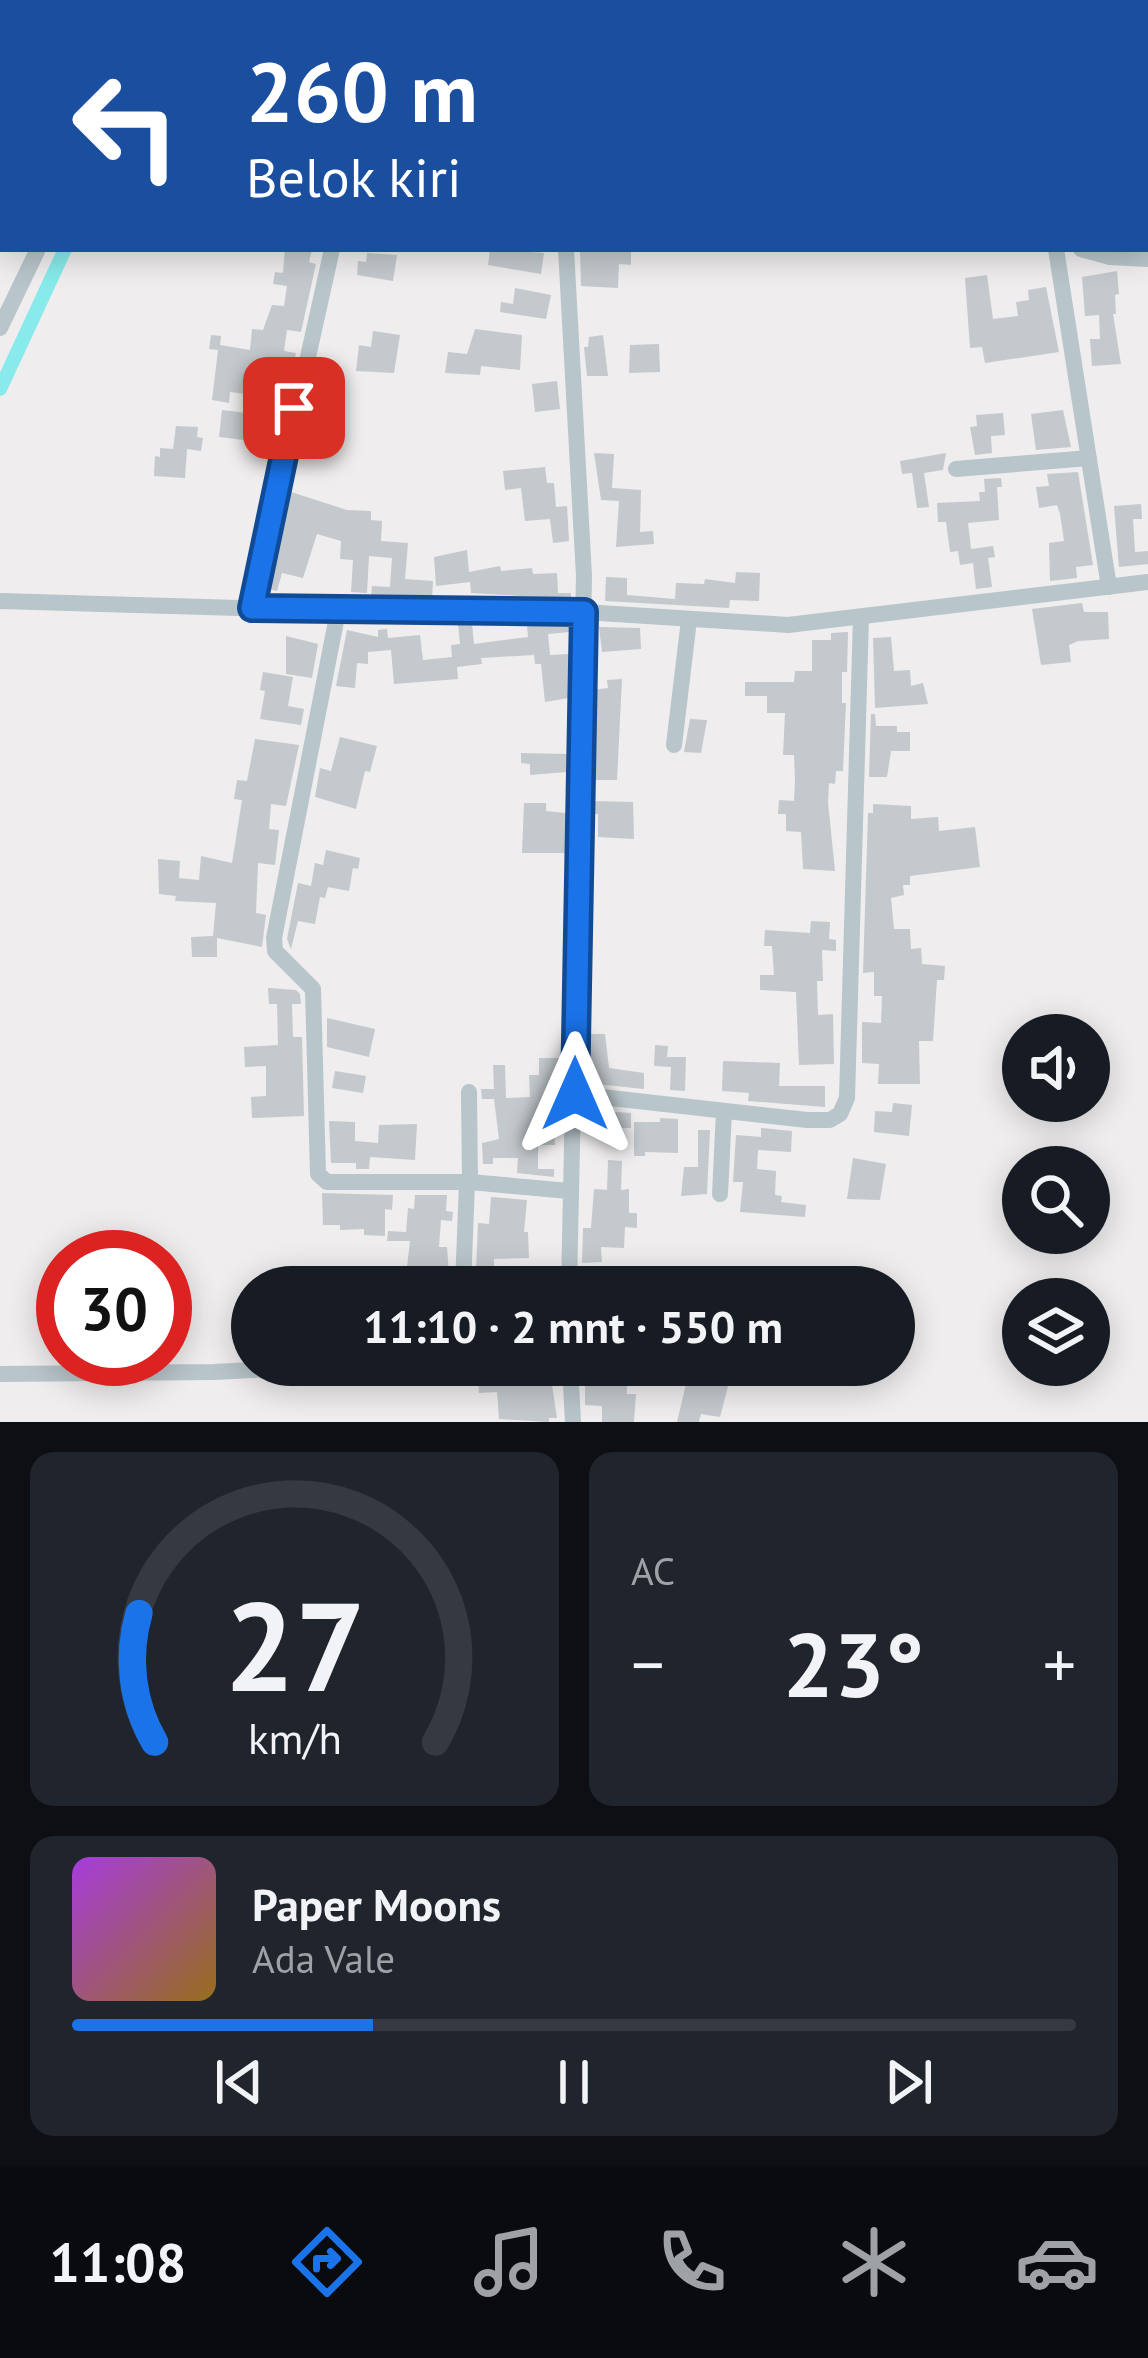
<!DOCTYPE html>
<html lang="id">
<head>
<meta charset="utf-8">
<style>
	body { margin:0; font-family:"PT Sans",sans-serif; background:#20242c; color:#f1f3f6; height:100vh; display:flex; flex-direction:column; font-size:45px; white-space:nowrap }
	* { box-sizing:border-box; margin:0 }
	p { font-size:39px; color:#9ea1a6 }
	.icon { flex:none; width:66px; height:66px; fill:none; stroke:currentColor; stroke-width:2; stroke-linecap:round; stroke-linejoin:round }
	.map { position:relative; height:1422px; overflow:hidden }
	.details { display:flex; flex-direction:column; gap:30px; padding:30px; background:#0d0f14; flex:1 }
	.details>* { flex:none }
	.banner { position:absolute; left:0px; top:0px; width:1149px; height:252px; box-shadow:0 6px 30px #0003; background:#1a4fa0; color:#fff; overflow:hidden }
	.tools { position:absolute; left:1002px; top:1014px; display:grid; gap:24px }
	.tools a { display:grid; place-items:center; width:108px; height:108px; border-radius:50%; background:#171b24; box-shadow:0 6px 30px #0003; font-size:60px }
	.speed { position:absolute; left:36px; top:1230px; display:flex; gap:24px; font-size:60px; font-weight:700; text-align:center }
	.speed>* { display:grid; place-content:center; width:156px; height:156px; border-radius:50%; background:#171b24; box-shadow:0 6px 30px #0003; line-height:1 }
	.speed .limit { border:18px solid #d22; background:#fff; color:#111 }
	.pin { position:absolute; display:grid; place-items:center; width:102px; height:102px; color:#fff; margin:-51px; border-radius:24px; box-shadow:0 6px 18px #0006 }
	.me { position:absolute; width:132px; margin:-66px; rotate:0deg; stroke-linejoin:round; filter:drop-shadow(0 0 9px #0008) }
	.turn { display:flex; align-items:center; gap:42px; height:252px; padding:0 48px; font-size:54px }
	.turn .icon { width:156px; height:156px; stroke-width:2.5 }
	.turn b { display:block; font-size:84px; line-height:102px }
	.big { font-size:90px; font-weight:600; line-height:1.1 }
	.details .widget { flex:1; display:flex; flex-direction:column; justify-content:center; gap:18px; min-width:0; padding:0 42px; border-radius:24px; background:#20242c }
	.details .dial { align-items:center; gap:0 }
	.dial svg { height:312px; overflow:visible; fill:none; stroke:#363941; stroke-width:7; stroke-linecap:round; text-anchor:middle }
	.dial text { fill:#f1f3f6; stroke:none }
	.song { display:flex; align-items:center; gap:36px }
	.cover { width:144px; height:144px; border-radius:18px; background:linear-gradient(135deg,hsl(280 70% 55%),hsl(40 70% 35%)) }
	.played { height:12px; border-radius:6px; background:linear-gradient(90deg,#1a73e8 30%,#363941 30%) }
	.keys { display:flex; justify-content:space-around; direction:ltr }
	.heat { display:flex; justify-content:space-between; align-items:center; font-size:66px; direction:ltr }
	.details .tiles { flex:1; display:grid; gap:30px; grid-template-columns:1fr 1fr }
	.widget:last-child { grid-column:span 2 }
	.trip { position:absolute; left:231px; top:1266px; width:684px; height:120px; border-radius:60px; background:#171b24; box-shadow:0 6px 30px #0003; font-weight:600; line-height:120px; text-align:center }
	.tabs { display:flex; height:192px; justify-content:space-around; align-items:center; background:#090b0e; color:#9ea1a6 }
	.tabs .icon { width:84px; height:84px }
	.tabs .on { color:#1a73e8 }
	.tabs b { font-size:54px; color:#f1f3f6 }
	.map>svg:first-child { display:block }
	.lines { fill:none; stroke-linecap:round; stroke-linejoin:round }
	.canal { stroke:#88eaea; stroke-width:14 }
	.building { fill:#c3c9cd }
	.minor { stroke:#b8c5ca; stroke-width:16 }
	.route-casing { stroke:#114b97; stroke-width:30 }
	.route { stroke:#1a73e8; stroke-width:21 }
</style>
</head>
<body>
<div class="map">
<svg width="1148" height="1422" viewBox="0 0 1148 1422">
	<rect width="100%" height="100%" fill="#efeded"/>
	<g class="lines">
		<!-- canal -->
		<path class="canal" d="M238,3l3,-3
			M0,389l65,-140"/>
	</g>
	<!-- building -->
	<path class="building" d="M285,249h27l-3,13 7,2 -15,68 -14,-2 -3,21 12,2 -7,31 -15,-2 -4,29 -20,-2 2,-14 -22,-3 -1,11 -17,-3 6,-50 -9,-1 2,-14 10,1 -1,9 30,5 2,-21 11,1 9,-25 12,1 3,-20 -14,-2 2,-12 8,1z
		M490,249l54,4 -3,21 -53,-9z
		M601,249h30v16l-12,-1 -1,24 -37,-2 -1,-35z
		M367,253l30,2 -4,26 -36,-6 1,-14 8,1z
		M1117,271l2,23 -4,1 1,19h-3l8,50 -29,2 -2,-27h10l-1,-24 -14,1 -3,-39z
		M987,275l6,44 25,-3 -2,-14 13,-2 -1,-10 18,-3 13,65 -74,11 -3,-16 -12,1 -5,-70z
		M515,288l36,7 -5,24 -46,-7 1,-10 12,2z
		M475,329l47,6 -2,35 -39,-4 -1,9 -35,-2 3,-21 19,2z
		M373,331l27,4 -6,38 -38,-2 3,-26 12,2z
		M603,335l5,41h-21l-3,-29h4l1,-10z
		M659,344l1,28 -31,1 1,-28z
		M557,381l3,28 -25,3 -3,-28z
		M334,404l1,19h6l2,16 -32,3 1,-36z
		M222,410l25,3 -3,27 -25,-3z
		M1063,410l8,37 -35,3 -5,-36z
		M1003,413l2,22 -14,1 1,17 -17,2 -5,-28 7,-1 -1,-11z
		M176,426l22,1 -1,10 6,1 -2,13 -14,-2 -2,29 -31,-2 1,-20 5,1v-9l13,1z
		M594,453l20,1 -2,34 29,2 -1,42 13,-1 1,13 -38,3 3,-46 -18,-1z
		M946,453l-3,17 -19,3 5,34 -12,1 -5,-35 -10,1 -2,-13z
		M545,467l2,16h7l2,24 11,-1 2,35 -16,2 -3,-24 -25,2 -4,-33 -16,2 -2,-19z
		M1078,472l15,93 -17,2 1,11 -27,3 -1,-38 15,-2 -4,-27 -3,-9 -18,3 -3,-21 13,-1 -2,-12z
		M1001,478l1,9h-5l2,33 -31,3 3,26 22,-3 2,11 -7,1 4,29 -16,2 -3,-26 -13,2 -2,-14 -8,1 -4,-30h-8l-1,-19 43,-2 -1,-9h6l-1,-13z
		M291,492l56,18 24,1v9l11,1 -1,20 27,2 -3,36 28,2 -1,18 -61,-1 1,-12 18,1 2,-29 -23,-2 -2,37 -16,-1 2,-32 -13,-1 1,-18 -24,-7 -14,44 -21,-5 -5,18 -8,-2z
		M1141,504l1,15h-9l2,33 13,-1v13l-29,3 -5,-61z
		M467,550l2,22 31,-6 1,5 31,-3 1,6 24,-1 1,20h13v6l-100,-6 -1,-11 -34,4 -2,-29z
		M736,572l24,1 -1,28 -29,-1 -1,8 -124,-7 1,-24 21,1v17l48,4 1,-16 28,1 1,-5 30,4z
		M1082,603l2,9h24l1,27 -31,2 -9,4 2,17 -30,3 -9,-56z
		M458,624h14l2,20 54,-7 -1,-12h43v7l-22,2 2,21 20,-1 -1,44 -24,4 -4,-38h-6l-1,-9 -53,3 1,6 -25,3 1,12 -64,5 -3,-34 -23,2v12l-11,-1 -2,25 -19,-2 11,-56 31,7v-7l9,-1 1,9 32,-3 3,25 29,-3 -1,-12 9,-1z
		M599,627l41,1 1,21 -39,3z
		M848,632l-1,40h-5v31h4l-3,68h-7l-1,13 -6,-1 -1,19 7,69 -32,-2 -2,-37 -15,-1v-17h-8l1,-14 15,1 1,-21 -1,-25h-11l2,-42h-18v-17h-22v-14h49l1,-11h17v-31h19v-7z
		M286,636l32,8 -6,34 -26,-4z
		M891,637l3,34 16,-1 1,16 12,-3 5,21 -53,4 -2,-70z
		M263,672l30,5 -5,29 16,3 -3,16 -41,-6 5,-28 -5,-1z
		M622,679l-5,101h-25l2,-90 14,-2 -1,-8z
		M871,714h4l1,12h21v6h13v19h-19l-4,26h-18z
		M690,719l17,1 -6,33 -17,-1z
		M340,737l37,9 -7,26 -5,-1 -9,38 -41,-12 5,-29 11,3z
		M255,739l44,6 -13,61 -15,-2 -2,25 10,1 -4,35 -17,-2 -2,50 10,2 -4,32 -45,-9v19h-25l-1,-20 22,-1 3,-33 -41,-2 1,-5 -17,-2 -1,-35 22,2 -1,17 20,2 2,-24 31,7 10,-63 -8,-1 3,-19 10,1z
		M521,753l47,1 -1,18 -37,3v-11l-9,-1z
		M592,801l41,1 1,37 -36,-2v-23h-6z
		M524,803h22v8l20,2 -1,40h-43z
		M873,804l38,2v13l27,-2 1,14 36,-4 5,40 -70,9v9h-7l1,10 -13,3 3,31h16l1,20 10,-1 1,16 23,2 -1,14h-7l-4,61h-14l1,43h-42l1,-20 -17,-1v-41l19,1 1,-27h-8v-24l-11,1 5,-160h5z
		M326,850l34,8 -2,11 -5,-1 -4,23 -21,-4 -3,11 -5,-1 -5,27 -17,-3 -7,28 -4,-10 11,-56 13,3 4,-23 8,2z
		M811,921l19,1 -1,17 7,1v11l-14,-1 1,31h-6l1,34 15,-1 1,50 -35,1 -3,-73 -36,-2v-15h14l-2,-29h-8l1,-16 45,3z
		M268,988l28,2 4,4 1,10h-9l1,33h9l2,79 -52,2 -1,-21 15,-1v-30l-21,1 -1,-20 34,-2 -1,-41h-8z
		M327,1018l48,11 -6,28 -42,-10z
		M588,1034h17l4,34 35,5v16l-57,-6z
		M655,1045l13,1 -1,11h19l-1,34 -15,-1 1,-23 -17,-1z
		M539,1058h22l-1,32h-9l4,55h-17v24h16v8l-37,-4 1,-15h-25v6h-10l-1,-21 17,-4 -5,-40h-12l-1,-10h13l-1,-24h12l1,33 24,-1 -1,-22h10z
		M723,1061l57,2 -1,23h46v21l-77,-6 1,-8 -27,-2z
		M335,1071l31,5 -3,17 -31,-5z
		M893,1103l19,2 -3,31 -35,-4 1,-21 17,1z
		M585,1110l46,3v15l-46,-1z
		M660,1118l18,1v34l-33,-1v4h-11v-34h26z
		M329,1121l26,1v19l23,2 1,-18 38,-1 -2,36 -45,-3 -1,12h-13v-6h-25z
		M761,1128l31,3 -1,21 -33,-2 -1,19 19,2 -1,24 7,1 -1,6 25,3 -1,12 -65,-5 3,-30h-10l3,-47 25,2z
		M698,1130h12l-3,64 -26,2 3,-29h14z
		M853,1158l33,6 -6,36 -33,-1z
		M608,1160l14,1 -1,29 8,-1v24h8v15l-12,-1 -1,21 -23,-1 1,15 -20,1 1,-35h8l3,-39 13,1z
		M322,1193l71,2 -1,15 -7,-1v27l-21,-1v-6l-24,1v-5h-17z
		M415,1195h32l-1,16 7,1 -1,9 -11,-1 -2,27h8l3,40 -45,-2 5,-44h-23l1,-10 18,1 2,-24 6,1z
		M491,1197l36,3 -3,32h4l1,26 -35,1v11h-18l2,-47 11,1z
		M489,1365l33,2v19l30,-1 5,33h-8v4l-50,-3 -2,-27 -18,1 -1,-15 12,-1z
		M611,1365h16v29h9l-2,28h-32v-16l-17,-1v-22l26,1z
		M715,1370l17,1 -12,46 -19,-3 -2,8h-22l10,-42 26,6z"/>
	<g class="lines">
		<!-- minor -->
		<path class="minor" d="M198,3l3,-3
			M569,3v-3
			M566,249l18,327 -15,711
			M1056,249l53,338
			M1081,249l29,8 38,2
			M0,328l38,-79
			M956,469l133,-11
			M0,601l338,10 246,1 204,13 360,-43
			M252,609l80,-360
			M338,611l-64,327 1,13 38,38 5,185 9,8h143l99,9
			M674,745l15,-125
			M469,1092l1,90
			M575,1094l232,26h23l10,-6 7,-16 14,-481
			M720,1194l4,-83
			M463,1287l4,-105
			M570,1365l3,57
			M0,1374l214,-2 137,-7"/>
	</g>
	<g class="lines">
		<!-- route casing -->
		<g class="route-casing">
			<path id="route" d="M294,408l-42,200 332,4 -9,482"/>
		</g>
		<!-- route -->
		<use href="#route" class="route"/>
	</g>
</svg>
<div class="tools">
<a><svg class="icon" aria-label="sound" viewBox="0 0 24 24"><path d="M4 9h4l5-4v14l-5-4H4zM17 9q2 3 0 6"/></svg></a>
<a><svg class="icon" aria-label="search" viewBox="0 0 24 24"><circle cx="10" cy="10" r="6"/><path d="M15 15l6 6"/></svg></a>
<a><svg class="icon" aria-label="layers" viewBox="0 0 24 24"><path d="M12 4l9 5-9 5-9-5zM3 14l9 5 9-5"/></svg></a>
</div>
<div class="speed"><div class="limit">30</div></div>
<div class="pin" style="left:294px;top:408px;background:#d93025"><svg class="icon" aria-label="arrive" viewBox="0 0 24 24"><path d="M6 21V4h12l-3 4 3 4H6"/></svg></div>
<svg class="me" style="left:575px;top:1094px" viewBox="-20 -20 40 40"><path d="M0-17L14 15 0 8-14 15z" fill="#1a73e8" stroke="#fff" stroke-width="4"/></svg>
<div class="trip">11:10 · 2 mnt · 550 m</div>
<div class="banner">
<div class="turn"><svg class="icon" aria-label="left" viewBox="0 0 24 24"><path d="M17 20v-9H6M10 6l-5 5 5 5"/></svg><div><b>260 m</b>Belok kiri</div></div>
</div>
</div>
<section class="details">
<div class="tiles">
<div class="widget dial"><svg viewBox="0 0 100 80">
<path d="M14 69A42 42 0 1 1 86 69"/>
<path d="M14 69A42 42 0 0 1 10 36" stroke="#1a73e8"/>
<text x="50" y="56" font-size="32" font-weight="700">27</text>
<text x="50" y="72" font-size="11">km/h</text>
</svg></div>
<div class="widget"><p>AC</p>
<div class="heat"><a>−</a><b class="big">23°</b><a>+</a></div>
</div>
<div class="widget">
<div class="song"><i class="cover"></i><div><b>Paper Moons</b><p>Ada Vale</p></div></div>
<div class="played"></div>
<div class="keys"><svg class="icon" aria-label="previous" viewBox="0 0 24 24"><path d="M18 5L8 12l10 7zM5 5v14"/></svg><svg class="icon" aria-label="pause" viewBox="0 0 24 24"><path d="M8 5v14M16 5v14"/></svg><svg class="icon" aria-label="next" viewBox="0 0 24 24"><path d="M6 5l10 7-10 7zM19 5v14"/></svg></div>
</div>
</div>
</section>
<nav class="tabs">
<b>11:08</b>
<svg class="icon on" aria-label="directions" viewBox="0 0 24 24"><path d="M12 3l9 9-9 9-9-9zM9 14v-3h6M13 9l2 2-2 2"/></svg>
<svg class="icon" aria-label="music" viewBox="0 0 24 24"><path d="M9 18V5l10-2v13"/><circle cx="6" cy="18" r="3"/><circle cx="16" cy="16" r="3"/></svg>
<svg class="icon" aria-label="phone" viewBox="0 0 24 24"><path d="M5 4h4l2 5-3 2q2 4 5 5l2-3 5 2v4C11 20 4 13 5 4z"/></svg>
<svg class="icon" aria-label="climate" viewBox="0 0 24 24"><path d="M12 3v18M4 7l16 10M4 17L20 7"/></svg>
<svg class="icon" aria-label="car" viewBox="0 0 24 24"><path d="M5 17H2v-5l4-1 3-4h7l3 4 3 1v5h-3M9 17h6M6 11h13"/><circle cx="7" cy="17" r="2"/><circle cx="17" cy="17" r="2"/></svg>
</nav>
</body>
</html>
